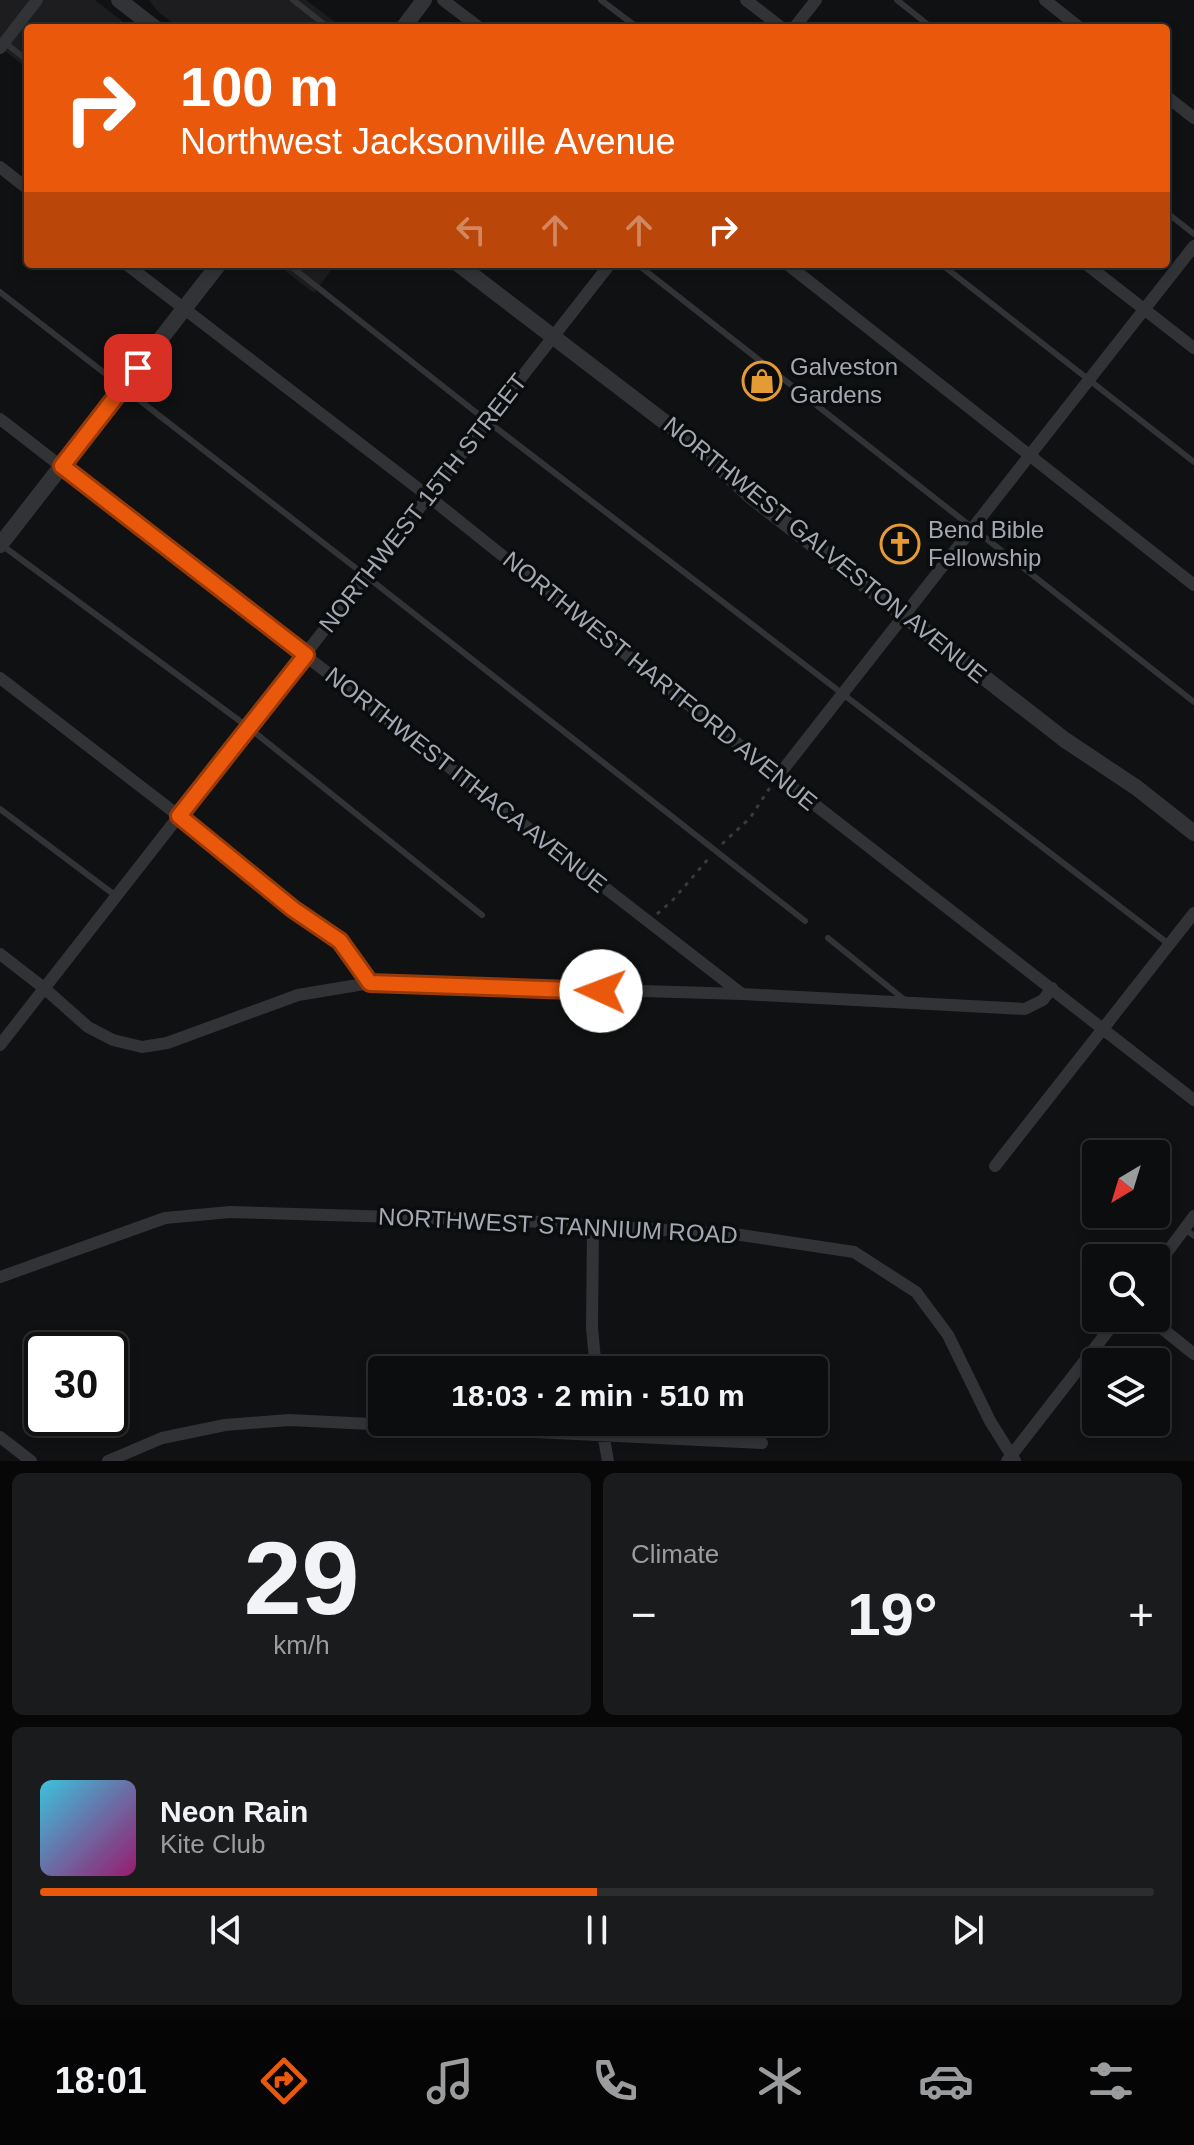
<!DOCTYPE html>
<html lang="en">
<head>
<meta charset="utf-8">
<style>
	body { margin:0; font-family:Helvetica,sans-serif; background:#1a1b1c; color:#f1f3f6; height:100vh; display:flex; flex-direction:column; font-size:30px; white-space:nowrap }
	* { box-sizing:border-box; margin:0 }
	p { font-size:26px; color:#9a9c9e }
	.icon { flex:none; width:44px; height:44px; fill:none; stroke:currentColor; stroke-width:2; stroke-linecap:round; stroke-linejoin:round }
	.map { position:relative; height:1461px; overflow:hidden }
	.details { display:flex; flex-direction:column; gap:12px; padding:12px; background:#070708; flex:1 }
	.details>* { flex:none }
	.top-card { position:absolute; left:24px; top:24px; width:1146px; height:244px; border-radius:8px; box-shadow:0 4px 12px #0003,0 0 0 2px #2c2d2e; background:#ea580c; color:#fff; overflow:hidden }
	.needle { width:52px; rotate:218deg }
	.tools { position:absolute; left:1082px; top:1140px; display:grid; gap:16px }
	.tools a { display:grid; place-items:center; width:88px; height:88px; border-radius:8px; background:#0c0d0e; box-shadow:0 4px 12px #0003,0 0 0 2px #2c2d2e; font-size:40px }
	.speed { position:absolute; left:24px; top:1332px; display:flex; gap:16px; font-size:40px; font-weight:700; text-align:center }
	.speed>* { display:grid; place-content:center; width:104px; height:104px; border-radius:50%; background:#0c0d0e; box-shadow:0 4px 12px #0003,0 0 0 2px #2c2d2e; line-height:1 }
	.speed .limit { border:4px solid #111; border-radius:12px; background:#fff; color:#111 }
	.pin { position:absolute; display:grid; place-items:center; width:68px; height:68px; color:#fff; margin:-34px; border-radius:16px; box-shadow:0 4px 12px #0006 }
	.me { position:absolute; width:88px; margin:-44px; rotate:272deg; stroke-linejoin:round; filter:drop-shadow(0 0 6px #0008) }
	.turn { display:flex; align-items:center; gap:28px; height:168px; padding:0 24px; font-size:36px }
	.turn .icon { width:104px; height:104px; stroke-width:2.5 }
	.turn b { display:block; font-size:56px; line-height:68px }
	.lanes { display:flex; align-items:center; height:76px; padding:0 24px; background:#0003; justify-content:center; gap:40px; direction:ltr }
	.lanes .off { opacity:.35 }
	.big { font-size:60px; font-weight:700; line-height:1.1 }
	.details .card { flex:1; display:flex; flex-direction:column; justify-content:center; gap:12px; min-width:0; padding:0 28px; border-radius:12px; background:#1a1b1c }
	.details .dial { align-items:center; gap:0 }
	.dial b { font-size:104px; line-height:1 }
	.song { display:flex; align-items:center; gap:24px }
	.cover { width:96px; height:96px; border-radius:12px; background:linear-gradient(135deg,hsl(190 70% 55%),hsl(320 70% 35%)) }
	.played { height:8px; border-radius:4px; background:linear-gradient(90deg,#ea580c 50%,#2c2d2e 50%) }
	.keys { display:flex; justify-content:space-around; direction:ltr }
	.heat { display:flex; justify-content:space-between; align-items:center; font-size:44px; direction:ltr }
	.details .tiles { flex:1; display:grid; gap:12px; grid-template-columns:1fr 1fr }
	.card:last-child { grid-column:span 2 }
	.trip { position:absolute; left:368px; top:1356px; width:460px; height:80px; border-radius:8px; background:#0c0d0e; box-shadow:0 4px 12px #0003,0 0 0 2px #2c2d2e; font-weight:700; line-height:80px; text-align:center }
	.tabs { display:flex; height:128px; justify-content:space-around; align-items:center; background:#050506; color:#9a9c9e }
	.tabs .icon { width:56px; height:56px }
	.tabs .on { color:#ea580c }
	.tabs b { font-size:36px; color:#f1f3f6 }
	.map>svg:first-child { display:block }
	.built { fill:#1d1d1f }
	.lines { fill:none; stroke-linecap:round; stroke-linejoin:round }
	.path { stroke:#383a3d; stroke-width:3; stroke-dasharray:4 6; stroke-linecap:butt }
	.service { stroke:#323336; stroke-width:6 }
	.minor { stroke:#323336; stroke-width:12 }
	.tertiary { stroke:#323336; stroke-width:16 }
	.route-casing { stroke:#983908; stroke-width:20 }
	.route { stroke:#ea580c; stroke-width:14 }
	.labels { text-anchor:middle; stroke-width:7; stroke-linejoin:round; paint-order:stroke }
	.poi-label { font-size:24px; fill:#a3a8b2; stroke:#0b0c0d; text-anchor:start }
	.street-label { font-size:24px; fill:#a3a8b2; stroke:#0b0c0d }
</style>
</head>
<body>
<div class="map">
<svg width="1194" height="1461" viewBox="0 0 1194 1461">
	<rect width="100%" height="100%" fill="#101112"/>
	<!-- built -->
	<path class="built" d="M0,0h95l36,28h-103v41l-28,-22z
		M149,0h157l37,28h-164l-22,-17z
		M276,264h60l-22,29z"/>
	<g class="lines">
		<!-- path -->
		<path class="path" d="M722,844l28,-26 21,-32
			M657,914l15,-13 37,-43"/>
		<!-- service -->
		<path class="service" d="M293,0l36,28
			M601,0l37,28
			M897,0l35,28
			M3,41l25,20
			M1166,212l28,22
			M288,264l199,157 683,524
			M637,264l557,438
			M941,264l253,198
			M0,292l366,284 439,345
			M3,546l245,181 234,188
			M0,809l116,87
			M828,938l78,63
			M1184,1228l10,8"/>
		<!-- minor -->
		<path class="minor" d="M443,0l37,28
			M746,0l36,28
			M1045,0l35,28
			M794,28l22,-28
			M0,48l37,-48
			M1166,96l28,22
			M0,167l28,22
			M126,264l302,232 350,280 416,324
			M787,264l407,321
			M1086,264l108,84
			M0,419l742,575
			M0,678l179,138 114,93 47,32 30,42
			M778,776l416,-530
			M0,954l44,34 44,39 25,13 29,7 25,-4 131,-48 72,-12 372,11 283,15 18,-9 9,-12
			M0,1045l610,-781
			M995,1166l199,-253
			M593,1226l-1,102 4,42
			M1156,1267l38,-51
			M0,1277l165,-59 65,-6 294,9 217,14 113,17 62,40 32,43 42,86 25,40
			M1149,1318l45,36
			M601,1422l7,39
			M0,1437l31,24
			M108,1461l54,-23 63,-13 64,-5 473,23
			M1007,1461l111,-143"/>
		<!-- tertiary -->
		<path class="tertiary" d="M119,0l36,28
			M403,28l21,-28
			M458,264l242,185 52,48 313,243 72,48 57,45
			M0,545l219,-281"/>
	</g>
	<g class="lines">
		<!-- route casing -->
		<g class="route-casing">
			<path id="route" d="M138,368l-76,98 244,189 -127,161 114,93 47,32 30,42 231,8"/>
		</g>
		<!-- route -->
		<use href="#route" class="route"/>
	</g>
	<!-- icons -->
	<defs>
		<g id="shop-ring" transform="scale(2)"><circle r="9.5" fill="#0b0c0d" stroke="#e49b36" stroke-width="1.5"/><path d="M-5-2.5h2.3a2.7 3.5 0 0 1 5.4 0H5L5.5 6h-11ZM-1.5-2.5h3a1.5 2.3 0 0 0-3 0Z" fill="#e49b36"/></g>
		<g id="church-ring" transform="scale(2)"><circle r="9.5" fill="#0b0c0d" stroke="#e49b36" stroke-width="1.5"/><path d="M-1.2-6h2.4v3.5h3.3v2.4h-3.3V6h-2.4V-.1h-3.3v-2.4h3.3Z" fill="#e49b36"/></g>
	</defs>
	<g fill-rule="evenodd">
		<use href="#shop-ring" x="762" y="381"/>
		<use href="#church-ring" x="900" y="544"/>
	</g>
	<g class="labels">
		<!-- poi labels -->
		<g class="poi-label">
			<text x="790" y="375">Galveston<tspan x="790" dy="28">Gardens</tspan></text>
			<text x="928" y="538">Bend Bible<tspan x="928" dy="28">Fellowship</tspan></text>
		</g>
		<!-- street labels -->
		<g class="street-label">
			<text transform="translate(423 503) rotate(-52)" y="8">NORTHWEST 15TH STREET</text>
			<text transform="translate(825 550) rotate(39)" y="8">NORTHWEST GALVESTON AVENUE</text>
			<text transform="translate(660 681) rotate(39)" y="8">NORTHWEST HARTFORD AVENUE</text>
			<text transform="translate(466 780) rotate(38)" y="8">NORTHWEST ITHACA AVENUE</text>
			<text transform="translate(558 1226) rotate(3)" y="8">NORTHWEST STANNIUM ROAD</text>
		</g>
	</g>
</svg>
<div class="tools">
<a><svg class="needle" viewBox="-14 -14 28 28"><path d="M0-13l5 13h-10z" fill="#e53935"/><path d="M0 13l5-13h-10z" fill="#9a9c9e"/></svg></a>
<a><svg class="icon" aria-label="search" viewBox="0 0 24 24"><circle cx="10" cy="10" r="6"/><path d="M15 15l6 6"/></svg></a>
<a><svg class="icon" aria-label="layers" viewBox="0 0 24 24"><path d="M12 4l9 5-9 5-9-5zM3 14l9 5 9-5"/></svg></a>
</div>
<div class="speed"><div class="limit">30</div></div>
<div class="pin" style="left:138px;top:368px;background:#d93025"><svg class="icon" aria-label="arrive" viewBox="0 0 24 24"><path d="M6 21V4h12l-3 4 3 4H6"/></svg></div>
<svg class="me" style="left:601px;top:991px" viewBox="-20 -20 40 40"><circle r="19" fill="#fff"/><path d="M0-13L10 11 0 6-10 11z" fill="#ea580c"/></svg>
<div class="trip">18:03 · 2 min · 510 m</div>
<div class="top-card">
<div class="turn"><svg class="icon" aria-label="right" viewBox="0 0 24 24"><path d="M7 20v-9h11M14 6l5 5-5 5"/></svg><div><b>100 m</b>Northwest Jacksonville Avenue</div></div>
<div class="lanes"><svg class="icon off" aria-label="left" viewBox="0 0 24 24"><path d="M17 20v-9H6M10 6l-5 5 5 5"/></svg><svg class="icon off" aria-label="ahead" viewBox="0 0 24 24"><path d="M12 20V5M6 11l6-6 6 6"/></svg><svg class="icon off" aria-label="ahead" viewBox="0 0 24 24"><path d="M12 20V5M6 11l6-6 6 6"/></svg><svg class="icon" aria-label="right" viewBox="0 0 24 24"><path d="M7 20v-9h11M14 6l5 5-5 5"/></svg></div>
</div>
</div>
<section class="details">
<div class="tiles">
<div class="card dial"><b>29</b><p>km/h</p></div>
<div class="card"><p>Climate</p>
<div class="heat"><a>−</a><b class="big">19°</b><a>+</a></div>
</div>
<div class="card">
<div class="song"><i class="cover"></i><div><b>Neon Rain</b><p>Kite Club</p></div></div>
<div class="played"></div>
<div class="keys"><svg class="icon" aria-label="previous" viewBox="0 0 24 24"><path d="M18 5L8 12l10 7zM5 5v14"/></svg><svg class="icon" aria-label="pause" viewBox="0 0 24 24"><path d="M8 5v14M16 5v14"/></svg><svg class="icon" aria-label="next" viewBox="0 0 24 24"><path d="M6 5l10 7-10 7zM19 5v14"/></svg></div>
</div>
</div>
</section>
<nav class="tabs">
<b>18:01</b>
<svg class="icon on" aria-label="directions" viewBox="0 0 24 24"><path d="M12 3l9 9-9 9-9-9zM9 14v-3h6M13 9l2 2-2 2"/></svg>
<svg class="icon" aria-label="music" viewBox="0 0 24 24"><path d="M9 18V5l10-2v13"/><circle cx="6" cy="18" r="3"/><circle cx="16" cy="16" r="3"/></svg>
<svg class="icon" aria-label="phone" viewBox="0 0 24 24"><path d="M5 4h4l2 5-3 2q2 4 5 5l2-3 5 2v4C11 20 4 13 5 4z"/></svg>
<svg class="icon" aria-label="climate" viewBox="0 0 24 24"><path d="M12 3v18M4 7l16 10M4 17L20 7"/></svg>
<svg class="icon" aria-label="car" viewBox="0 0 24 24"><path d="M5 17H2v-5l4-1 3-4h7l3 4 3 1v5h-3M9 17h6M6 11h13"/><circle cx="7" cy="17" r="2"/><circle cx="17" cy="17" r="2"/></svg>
<svg class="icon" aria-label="filters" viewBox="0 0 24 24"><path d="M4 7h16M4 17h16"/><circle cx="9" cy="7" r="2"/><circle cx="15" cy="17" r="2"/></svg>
</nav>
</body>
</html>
